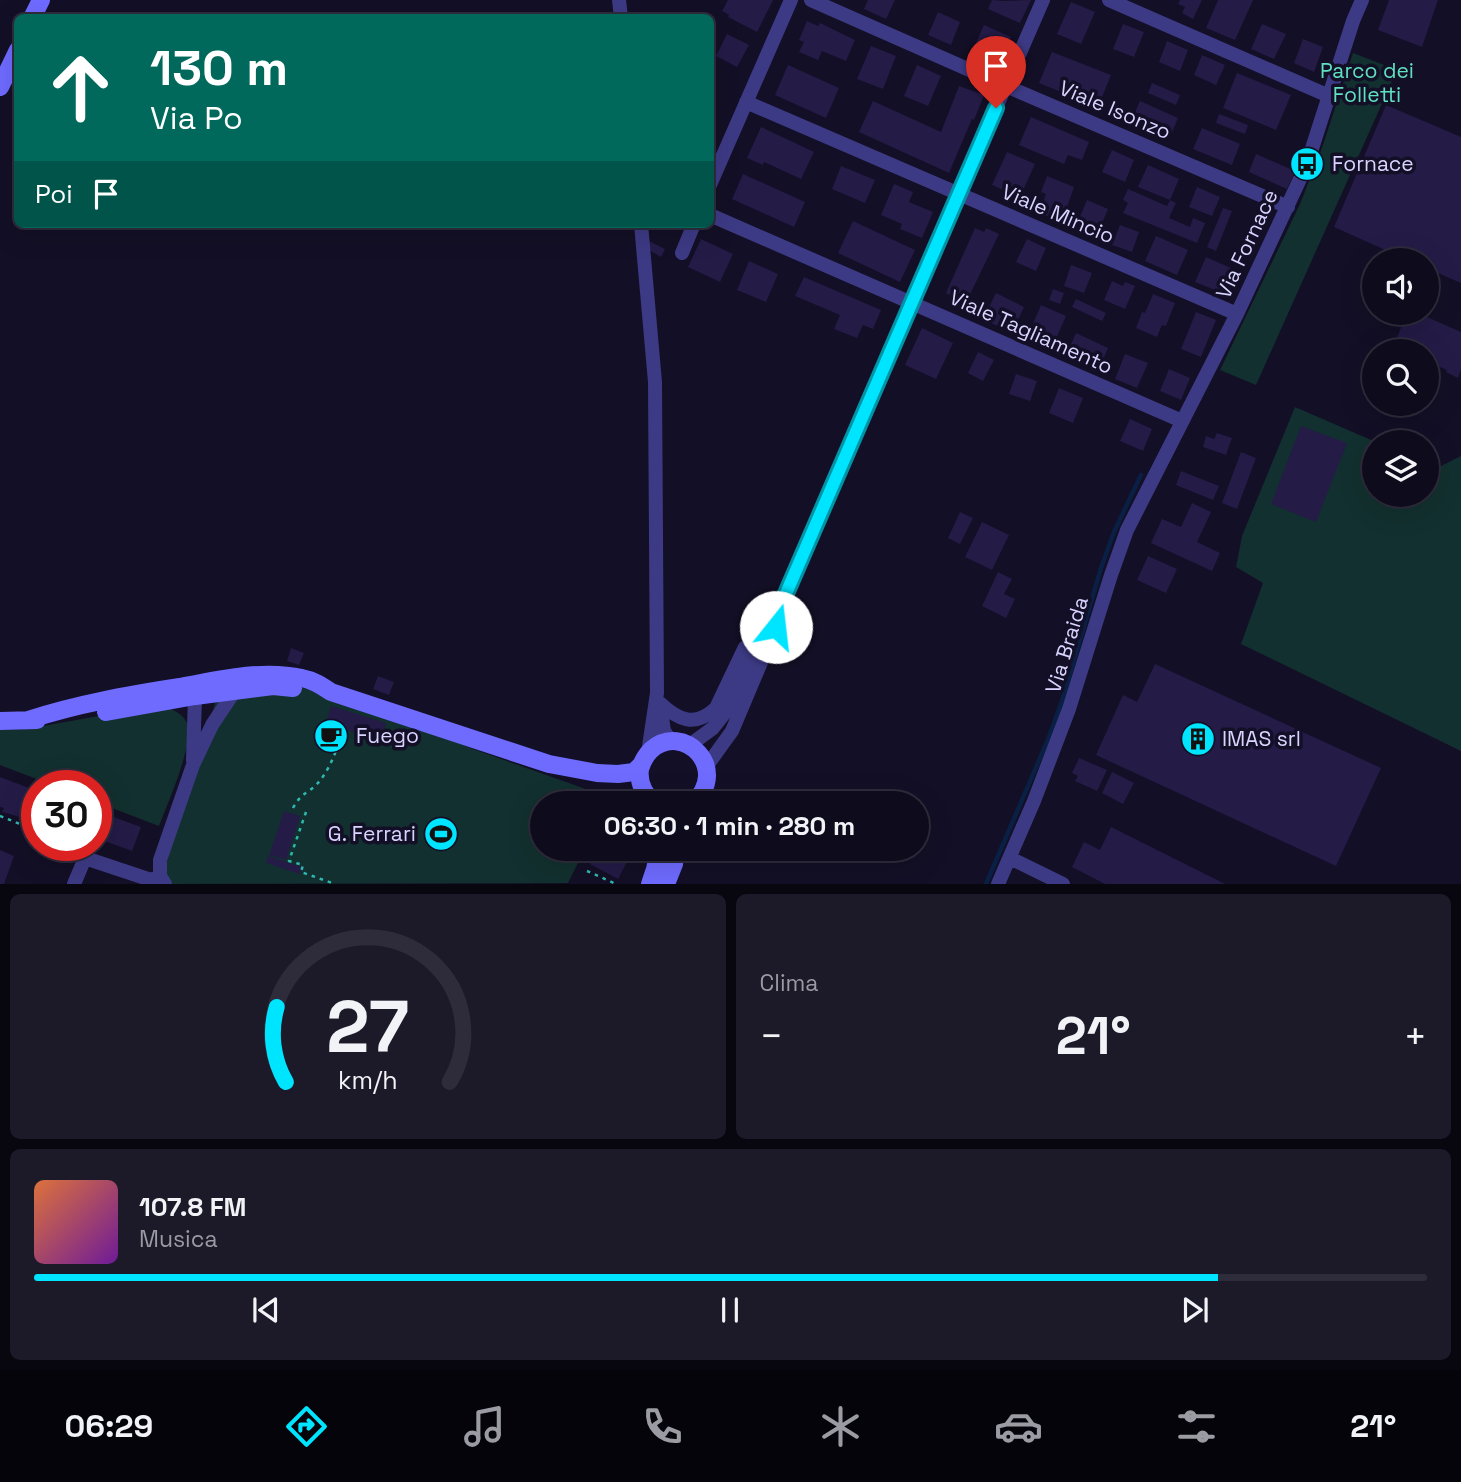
<!DOCTYPE html>
<html lang="it">
<head>
<meta charset="utf-8">
<style>
	body { margin:0; font-family:"Space Grotesk",sans-serif; background:#1c1929; color:#f1f3f6; height:100vh; display:flex; flex-direction:column; font-size:26px; white-space:nowrap }
	* { box-sizing:border-box; margin:0 }
	p { font-size:23px; color:#9b9ba3 }
	.icon { flex:none; width:38px; height:38px; fill:none; stroke:currentColor; stroke-width:2; stroke-linecap:round; stroke-linejoin:round }
	.map { position:relative; height:884px; overflow:hidden }
	.sheet { display:flex; flex-direction:column; gap:10px; padding:10px; background:#08060f; flex:1 }
	.sheet>* { flex:none }
	.hud { position:absolute; left:14px; top:14px; width:700px; height:214px; border-radius:10px; box-shadow:0 7px 28px #0002,0 0 0 2px #2e2b3b; background:#00695c; color:#fff; overflow:hidden }
	.buttons { position:absolute; left:1362px; top:248px; display:grid; gap:14px }
	.buttons a { display:grid; place-items:center; width:77px; height:77px; border-radius:50%; background:#0e0b1c; box-shadow:0 7px 28px #0002,0 0 0 2px #2e2b3b; font-size:35px }
	.speed { position:absolute; left:21px; top:770px; display:flex; gap:14px; font-size:35px; font-weight:700; text-align:center }
	.speed>* { display:grid; place-content:center; width:91px; height:91px; border-radius:50%; background:#0e0b1c; box-shadow:0 7px 28px #0002,0 0 0 2px #2e2b3b; line-height:1 }
	.speed .limit { border:10px solid #d22; background:#fff; color:#111 }
	.pin { position:absolute; display:grid; place-items:center; width:60px; height:60px; color:#fff; margin:-72px -30px; border-radius:50% 50% 50% 0; rotate:-45deg; box-shadow:0 0 7px #0007 }
	.pin .icon { rotate:45deg }
	.me { position:absolute; width:77px; margin:-38px; rotate:16deg; stroke-linejoin:round; filter:drop-shadow(0 0 5px #0008) }
	.turn { display:flex; align-items:center; gap:24px; height:147px; padding:0 21px; font-size:32px }
	.turn .icon { width:91px; height:91px; stroke-width:2.5 }
	.turn b { display:block; font-size:49px; line-height:60px }
	.then { display:flex; align-items:center; height:66px; padding:0 21px; background:#0003; gap:14px; font-size:26px }
	.big { font-size:52px; font-weight:700; line-height:1.1 }
	.sheet .tile { flex:1; display:flex; flex-direction:column; justify-content:center; gap:10px; min-width:0; padding:0 24px; border-radius:10px; background:#1c1929 }
	.sheet .dial { align-items:center; gap:0 }
	.dial svg { height:182px; overflow:visible; fill:none; stroke:#2e2b3b; stroke-width:7; stroke-linecap:round; text-anchor:middle }
	.dial text { fill:#f1f3f6; stroke:none }
	.song { display:flex; align-items:center; gap:21px }
	.cover { width:84px; height:84px; border-radius:10px; background:linear-gradient(135deg,hsl(20 70% 55%),hsl(280 70% 35%)) }
	.played { height:7px; border-radius:4px; background:linear-gradient(90deg,#00e5ff 85%,#2e2b3b 85%) }
	.keys { display:flex; justify-content:space-around; direction:ltr }
	.heat { display:flex; justify-content:space-between; align-items:center; font-size:38px; direction:ltr }
	.sheet .tiles { flex:1; display:grid; gap:10px; grid-template-columns:1fr 1fr }
	.tile:last-child { grid-column:span 2 }
	.trip { position:absolute; left:530px; top:791px; width:399px; height:70px; border-radius:35px; background:#0e0b1c; box-shadow:0 7px 28px #0002,0 0 0 2px #2e2b3b; font-weight:700; line-height:70px; text-align:center }
	.dock { display:flex; height:112px; justify-content:space-around; align-items:center; background:#06040b; color:#9b9ba3 }
	.dock .icon { width:49px; height:49px }
	.dock .on { color:#00e5ff }
	.dock b { font-size:32px; color:#f1f3f6 }
	.map>svg:first-child { display:block }
	.green { fill:#12302f }
	.lines { fill:none; stroke-linecap:round; stroke-linejoin:round }
	.stream { stroke:#0a1f44; stroke-width:4.5 }
	.building { fill:#241b47 }
	.path { stroke:#2fb8b0; stroke-width:2.5; stroke-dasharray:3.5 5; stroke-linecap:butt }
	.street { stroke:#3d3a85; stroke-width:14 }
	.secondary { stroke:#6f6bff; stroke-width:18 }
	.route-casing { stroke:#0095a6; stroke-width:18 }
	.route { stroke:#00e5ff; stroke-width:12 }
	.labels { text-anchor:middle; stroke-width:7; stroke-linejoin:round; paint-order:stroke }
	.park-label { font-size:21px; fill:#5fe0c0; stroke:#130f26 }
	.street-label { font-size:21px; fill:#d9d4ff; stroke:#130f26 }
	.poi-label { font-size:21px; fill:#d9d4ff; stroke:#130f26; text-anchor:start }
</style>
</head>
<body>
<div class="map">
<svg width="1461" height="884" viewBox="0 0 1461 884">
	<rect width="100%" height="100%" fill="#130f26"/>
	<!-- green -->
	<path class="green" d="M1353,53l44,17 -141,315 -36,-15 80,-166 22,-56z
		M1295,407l83,36h-4v52h52v-31l11,4 24,-12v295l-220,-107 22,-61 -27,-16 6,-31z
		M290,679l31,9 152,61 110,39 24,15h-65v46h43l-17,34 -396,1 -11,-4 59,-193z
		M160,705c11,4 22,7 27,18 8,19 -20,82 -28,103l-63,-24v-16h-41l-55,-21v-35l26,-1z"/>
	<g class="lines">
		<!-- stream -->
		<path class="stream" d="M986,884l63,-147 14,-39 38,-130 13,-36 27,-57"/>
	</g>
	<!-- building -->
	<path class="building" d="M728,0h45l-16,32 -29,-15 1,-2 -7,-4z
		M868,0h27l-9,19 -22,-10z
		M992,0l11,1 28,-1 -11,23 -32,-14z
		M1180,0h22l-9,19 -11,-6 3,-6 -7,-3z
		M1218,0h35l-18,40 -29,-12z
		M1389,0h49l-16,47 -44,-17z
		M1071,2l24,10 -14,32 -24,-10z
		M938,12l22,10 -9,23 -23,-10z
		M807,21l11,5 2,-3 35,17 -9,21 -24,-10 -4,9 -19,-8 5,-10 -5,-2z
		M1123,24l21,8 -10,25 -21,-8z
		M1262,24l24,10 -12,25 -23,-10z
		M984,25l27,12 -12,27 -27,-12z
		M727,34l22,11 -12,22 -21,-11z
		M1303,39l20,8 -9,25 -20,-9z
		M1167,41l21,9 -8,21 -21,-9z
		M871,46l25,10 -13,33 -26,-10z
		M1052,52l59,23 -13,32 -59,-24z
		M1202,55l23,10 -9,20 -22,-10z
		M788,65l51,23 -13,30 -51,-23z
		M917,65l24,11 -13,30 -24,-10z
		M1237,73l54,22 -15,35 -53,-22z
		M1152,83l28,12 -4,10 -28,-12z
		M959,86l25,9 -10,25 -2,-1 -23,54 -90,-41 14,-31 68,31z
		M1140,101l38,17 -8,19 -39,-16z
		M1386,105l75,32v146l-35,-15v-7h-16l-76,-34z
		M1219,114l29,11 -3,9 -29,-11z
		M1031,117l58,25 -7,18 -14,-5 -4,9 -45,-19z
		M761,127l53,25 -13,27 -37,-17 -1,3 -16,-7z
		M1202,128l38,16 -8,21 -39,-16z
		M1112,150l22,10 -9,22 -23,-10z
		M1007,152l28,12 -15,33 -28,-12z
		M1256,154l39,17 -8,18 -38,-17z
		M1148,165l31,14 -9,21 6,3 -7,15 21,9 3,-9 12,5 -8,20 -74,-30 5,-10 -5,-3 5,-11 39,17 3,-6 -32,-13z
		M841,166l34,14 -10,23 -33,-14z
		M743,174l62,28 -11,25 -62,-28z
		M1047,176l27,11 -12,35 -23,-9 7,-19 -5,-2z
		M894,184l19,8 -4,10 24,10 -11,26 -22,-9 2,-5 -21,-9z
		M1197,187l23,10 -8,19 -23,-9z
		M1087,200l21,9 -11,26 -21,-9z
		M1223,208l9,3 -16,40 -9,-4z
		M853,221l62,29 -15,32 -62,-29z
		M1120,225l19,7 -7,20 -20,-7z
		M975,228l9,4 2,-4 13,6 -33,69 -20,-10z
		M1156,236l32,14 -11,25 -32,-14z
		M701,239l32,15 -13,28 -32,-15z
		M1027,239l19,9 -10,23 -20,-9z
		M649,241l16,8 -4,8 -16,-9z
		M1206,257l34,15 -10,24 -35,-14z
		M749,261l29,13 -12,28 -29,-12z
		M1071,265l21,8 -8,20 -20,-7z
		M804,277l77,33 -8,19 -10,-4 -6,13 -23,-9 6,-14 -45,-19z
		M1112,281l11,5 2,-4 10,4 -10,23 -21,-9z
		M1053,289l11,4 -4,11 -11,-4z
		M996,293l28,14 -12,26 -29,-14z
		M1153,294l22,9 -9,23 -4,-1 -5,12 -21,-9 6,-16 3,1z
		M1076,299l30,14 -4,8 -30,-14z
		M1041,305l25,11 -14,32 -25,-10z
		M1196,312l20,8 -15,37 -20,-8z
		M1407,313h11l43,19v38l-3,8 -12,-6 1,-2 -21,-9v-9h-21l-12,-5z
		M922,328l31,15 -17,36 -31,-14z
		M1076,333l32,15 -10,24 -33,-14z
		M978,352l16,8 -11,21 -15,-8z
		M1125,354l23,9 -11,25 -22,-9z
		M1169,369l21,9 -9,22 -21,-9z
		M1016,374l21,7 -7,20 -21,-7z
		M1059,388l24,10 -10,25 -24,-10z
		M1130,419l22,10 -9,22 -23,-10z
		M1301,426l46,17 -31,79 -45,-18z
		M1217,433l15,5 -6,17 -23,-8 3,-11 8,3z
		M1241,452l15,6 -19,51 -15,-6z
		M1181,471l38,15 -6,14 -37,-15z
		M1192,503l19,9 -14,30 23,11 -8,18 -61,-28 11,-24 19,8z
		M960,512l13,6 -13,26 -12,-6z
		M982,522l27,13 -17,35 -27,-13z
		M1148,556l29,13 -11,24 -29,-13z
		M998,572l14,7 -8,15 11,5 -9,19 -24,-12z
		M291,648l13,5 -5,12 -12,-4z
		M1155,664l226,104 -45,98 -240,-111 27,-60 14,7z
		M378,676l16,6 -5,13 -16,-6z
		M331,706l55,17 -5,18 -40,-13 -8,25 -15,-5z
		M1079,758l28,12 -10,21 -22,-10 3,-5 -6,-3z
		M1112,772l22,11 -11,21 -21,-11z
		M0,777l37,14v7l-7,19 -9,-3 -1,3 -18,-5 2,-4 -4,-1z
		M284,811l16,5 -14,44 -17,-5z
		M100,812l41,15 -9,24 -36,-13v-17z
		M1111,827l114,57h-120l-33,-17 12,-25 16,8z
		M582,849h40l-4,7 10,4 -10,19 -28,-15 5,-9z
		M0,850l14,6 -10,28h-4z
		M268,856l34,11 -2,7 -34,-11z"/>
	<g class="lines">
		<!-- path -->
		<path class="path" d="M293,808c8,-15 13,-13 24,-24 10,-11 17,-26 21,-40l4,2 5,-14
			M306,812l-17,49 14,4 -2,7 34,12
			M0,816l30,12
			M587,871l29,13"/>
		<!-- street -->
		<path class="street" d="M619,0l2,18
			M811,0l195,86 282,121
			M1109,0l220,96
			M746,102l491,212
			M710,185l81,-185
			M710,215l472,206
			M641,224l14,158 2,311 -9,60
			M682,253l12,-29
			M660,703c18,17 35,25 56,5l29,-61 14,-5
			M660,704l4,27 8,11
			M686,744l8,-2 19,-14 11,-14 44,-91 7,-4
			M193,760l2,-64 7,-8
			M706,767l26,-36 44,-104 -1,-8 136,-316 132,-303
			M1010,858l53,26
			M74,884l11,-26 66,22 9,-4
			M165,884l-5,-8v-16l33,-95 19,-40 22,-33
			M998,884l36,-83 35,-92 42,-134 16,-45 110,-216 70,-150 46,-143 9,-21"/>
		<!-- secondary -->
		<path class="secondary" d="M32,18l9,-18
			M0,87l18,-37
			M106,712l89,-16 78,-10 20,2
			M28,720c49,-16 100,-25 152,-33 39,-7 82,-18 122,-9 11,2 20,8 29,14l218,72 48,9 21,1 16,-2 8,-8
			M0,721l37,-1
			M654,803c-10,-9 -16,-20 -14,-34 2,-7 5,-13 11,-19 32,-29 80,19 42,53
			M650,884l5,-15 5,-20
			M666,884l8,-20 2,-15"/>
	</g>
	<g class="lines">
		<!-- route casing -->
		<g class="route-casing">
			<path id="route" d="M776,627l-1,-8 221,-511"/>
		</g>
		<!-- route -->
		<use href="#route" class="route"/>
	</g>
	<!-- icons -->
	<defs>
		<g id="bus-disc" transform="scale(1.75)"><circle r="9.5" fill="#00e5ff" stroke="#130f26"/><path d="M-5-6H5V4H4V6H2V4H-2V6H-4V4H-5ZM-3.5-4V0h7V-4ZM-3.5 1.2v1.5H-2V1.2ZM2 1.2v1.5H3.5V1.2Z" fill="#111"/></g>
		<g id="cafe-disc" transform="scale(1.75)"><circle r="9.5" fill="#00e5ff" stroke="#130f26"/><path d="M-5.5-4.5H6V0H3Q3 3.5 0 3.5H-2.5Q-5.5 3.5-5.5 0ZM3-3.2v2h1.7v-2ZM-6 4.5H4V6H-6Z" fill="#111"/></g>
		<g id="building-disc" transform="scale(1.75)"><circle r="9.5" fill="#00e5ff" stroke="#130f26"/><path d="M-4-6H4V6H1V3H-1V6H-4ZM-2.5-4.3h1.7v1.8h-1.7ZM.8-4.3h1.7v1.8H.8ZM-2.5-1h1.7V.8h-1.7ZM.8-1h1.7V.8H.8Z" fill="#111"/></g>
		<g id="stadium-disc" transform="scale(1.75)"><circle r="9.5" fill="#00e5ff" stroke="#130f26"/><path d="M0-5a6.5 5 0 1 0 0 10a6.5 5 0 1 0 0-10ZM-3.5-1.8h7v3.6h-7Z" fill="#111"/></g>
	</defs>
	<g fill-rule="evenodd">
		<use href="#bus-disc" x="1307" y="164"/>
		<use href="#cafe-disc" x="331" y="736"/>
		<use href="#building-disc" x="1198" y="739"/>
		<use href="#stadium-disc" x="441" y="834"/>
	</g>
	<g class="labels">
		<!-- park labels -->
		<g class="park-label">
			<text x="1367" y="78">Parco dei<tspan x="1367" dy="24">Folletti</tspan></text>
		</g>
		<!-- street labels -->
		<g class="street-label">
			<text transform="translate(1115 110) rotate(23)" y="7">Viale Isonzo</text>
			<text transform="translate(1058 214) rotate(23)" y="7">Viale Mincio</text>
			<text transform="translate(1247 244) rotate(-65)" y="7">Via Fornace</text>
			<text transform="translate(1031 332) rotate(24)" y="7">Viale Tagliamento</text>
			<text transform="translate(1067 645) rotate(-73)" y="7">Via Braida</text>
		</g>
		<!-- poi labels -->
		<g class="poi-label">
			<text x="1332" y="171">Fornace</text>
			<text x="356" y="743">Fuego</text>
			<text x="1222" y="746">IMAS srl</text>
			<text x="416" y="841" text-anchor="end">G. Ferrari</text>
		</g>
	</g>
</svg>
<div class="buttons">
<a><svg class="icon" aria-label="sound" viewBox="0 0 24 24"><path d="M4 9h4l5-4v14l-5-4H4zM17 9q2 3 0 6"/></svg></a>
<a><svg class="icon" aria-label="search" viewBox="0 0 24 24"><circle cx="10" cy="10" r="6"/><path d="M15 15l6 6"/></svg></a>
<a><svg class="icon" aria-label="layers" viewBox="0 0 24 24"><path d="M12 4l9 5-9 5-9-5zM3 14l9 5 9-5"/></svg></a>
</div>
<div class="speed"><div class="limit">30</div></div>
<div class="pin" style="left:996px;top:108px;background:#d93025"><svg class="icon" aria-label="arrive" viewBox="0 0 24 24"><path d="M6 21V4h12l-3 4 3 4H6"/></svg></div>
<svg class="me" style="left:776px;top:627px" viewBox="-20 -20 40 40"><circle r="19" fill="#fff"/><path d="M0-13L10 11 0 6-10 11z" fill="#00e5ff"/></svg>
<div class="trip">06:30 · 1 min · 280 m</div>
<div class="hud">
<div class="turn"><svg class="icon" aria-label="ahead" viewBox="0 0 24 24"><path d="M12 20V5M6 11l6-6 6 6"/></svg><div><b>130 m</b>Via Po</div></div>
<div class="then">Poi<svg class="icon" aria-label="arrive" viewBox="0 0 24 24"><path d="M6 21V4h12l-3 4 3 4H6"/></svg></div>
</div>
</div>
<section class="sheet">
<div class="tiles">
<div class="tile dial"><svg viewBox="0 0 100 80">
<path d="M14 69A42 42 0 1 1 86 69"/>
<path d="M14 69A42 42 0 0 1 10 36" stroke="#00e5ff"/>
<text x="50" y="56" font-size="32" font-weight="700">27</text>
<text x="50" y="72" font-size="11">km/h</text>
</svg></div>
<div class="tile"><p>Clima</p>
<div class="heat"><a>−</a><b class="big">21°</b><a>+</a></div>
</div>
<div class="tile">
<div class="song"><i class="cover"></i><div><b>107.8 FM</b><p>Musica</p></div></div>
<div class="played"></div>
<div class="keys"><svg class="icon" aria-label="previous" viewBox="0 0 24 24"><path d="M18 5L8 12l10 7zM5 5v14"/></svg><svg class="icon" aria-label="pause" viewBox="0 0 24 24"><path d="M8 5v14M16 5v14"/></svg><svg class="icon" aria-label="next" viewBox="0 0 24 24"><path d="M6 5l10 7-10 7zM19 5v14"/></svg></div>
</div>
</div>
</section>
<nav class="dock">
<b>06:29</b>
<svg class="icon on" aria-label="directions" viewBox="0 0 24 24"><path d="M12 3l9 9-9 9-9-9zM9 14v-3h6M13 9l2 2-2 2"/></svg>
<svg class="icon" aria-label="music" viewBox="0 0 24 24"><path d="M9 18V5l10-2v13"/><circle cx="6" cy="18" r="3"/><circle cx="16" cy="16" r="3"/></svg>
<svg class="icon" aria-label="phone" viewBox="0 0 24 24"><path d="M5 4h4l2 5-3 2q2 4 5 5l2-3 5 2v4C11 20 4 13 5 4z"/></svg>
<svg class="icon" aria-label="climate" viewBox="0 0 24 24"><path d="M12 3v18M4 7l16 10M4 17L20 7"/></svg>
<svg class="icon" aria-label="car" viewBox="0 0 24 24"><path d="M5 17H2v-5l4-1 3-4h7l3 4 3 1v5h-3M9 17h6M6 11h13"/><circle cx="7" cy="17" r="2"/><circle cx="17" cy="17" r="2"/></svg>
<svg class="icon" aria-label="filters" viewBox="0 0 24 24"><path d="M4 7h16M4 17h16"/><circle cx="9" cy="7" r="2"/><circle cx="15" cy="17" r="2"/></svg>
<b>21°</b>
</nav>
</body>
</html>
